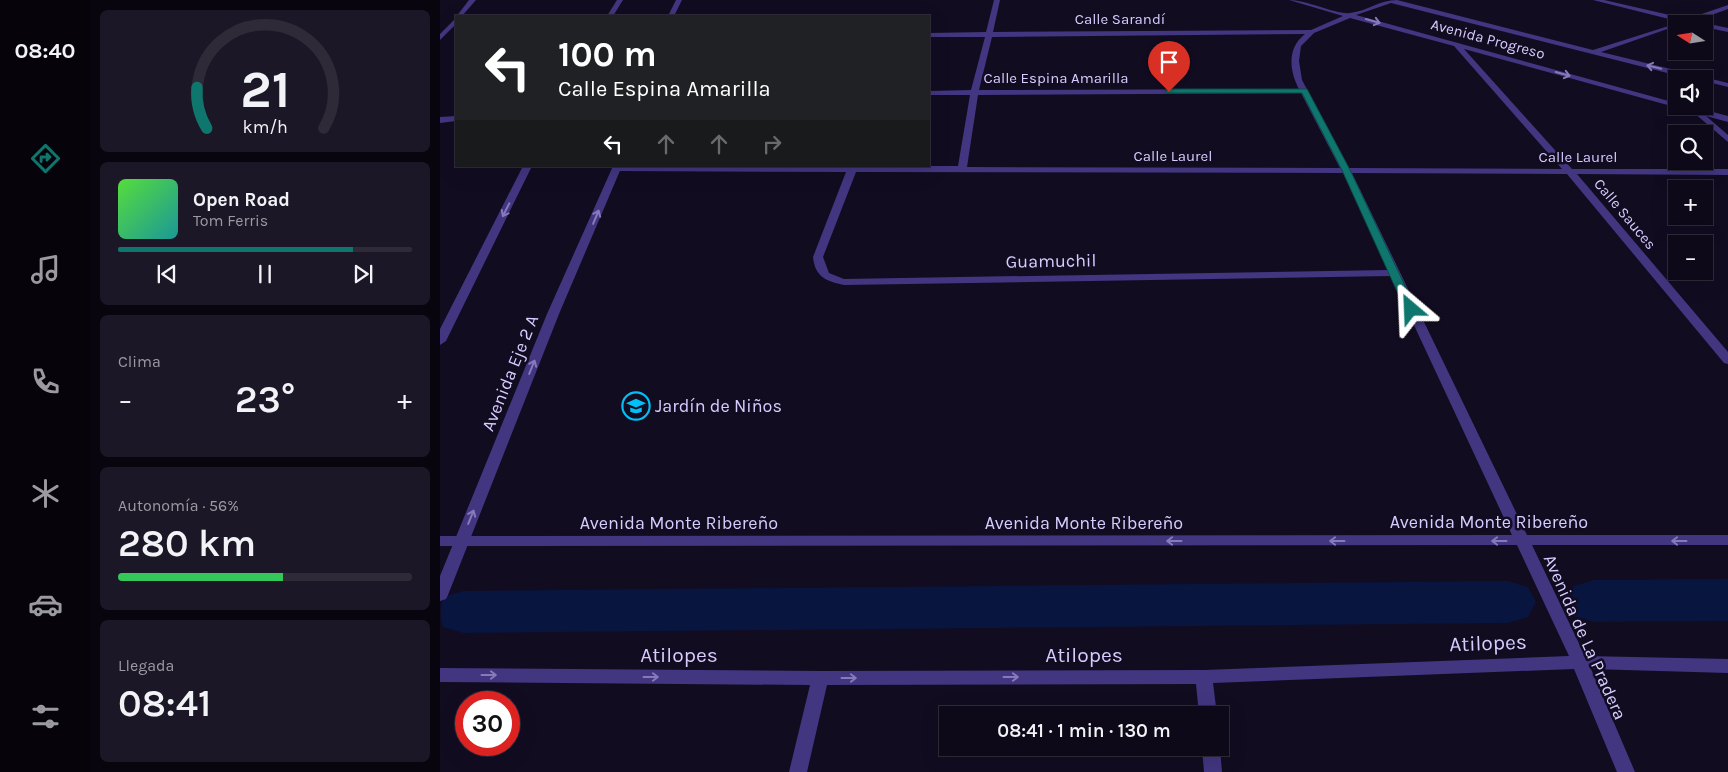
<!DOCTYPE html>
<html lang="es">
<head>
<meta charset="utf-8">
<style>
	body { margin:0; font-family:Karla,sans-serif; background:#1c1726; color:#f1f3f6; height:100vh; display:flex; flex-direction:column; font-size:19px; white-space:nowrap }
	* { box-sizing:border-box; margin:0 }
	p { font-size:16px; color:#9b9aa2 }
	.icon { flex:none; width:28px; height:28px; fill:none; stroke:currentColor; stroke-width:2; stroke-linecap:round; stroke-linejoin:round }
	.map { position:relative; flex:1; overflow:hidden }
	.panel { display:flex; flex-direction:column; gap:10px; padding:10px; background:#08050e; width:350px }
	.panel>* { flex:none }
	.top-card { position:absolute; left:15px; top:15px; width:475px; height:152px; border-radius:0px; box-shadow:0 5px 20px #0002,0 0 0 1px #2e2a38; background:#202124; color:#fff; overflow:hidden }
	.needle { width:32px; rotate:282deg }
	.tools { position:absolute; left:1228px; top:15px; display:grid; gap:10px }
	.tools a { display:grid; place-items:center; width:45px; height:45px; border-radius:0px; background:#0e0919; box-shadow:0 5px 20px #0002,0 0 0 1px #2e2a38; font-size:25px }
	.speed { position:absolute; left:15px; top:691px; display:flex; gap:10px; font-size:25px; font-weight:700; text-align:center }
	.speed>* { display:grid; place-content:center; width:65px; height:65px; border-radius:50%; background:#0e0919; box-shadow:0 5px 20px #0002,0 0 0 1px #2e2a38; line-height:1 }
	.speed .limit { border:8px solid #d22; background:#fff; color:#111 }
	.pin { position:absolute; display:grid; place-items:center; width:42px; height:42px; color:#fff; margin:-51px -21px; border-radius:50% 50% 50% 0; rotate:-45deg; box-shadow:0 0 5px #0007 }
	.pin .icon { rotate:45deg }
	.me { position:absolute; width:55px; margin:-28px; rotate:334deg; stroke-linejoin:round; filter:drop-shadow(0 0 4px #0008) }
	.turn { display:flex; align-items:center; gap:18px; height:105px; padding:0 20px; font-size:22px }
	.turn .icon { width:65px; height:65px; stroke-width:2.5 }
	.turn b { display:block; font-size:35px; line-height:42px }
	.lanes { display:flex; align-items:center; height:48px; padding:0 20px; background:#0003; justify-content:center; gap:25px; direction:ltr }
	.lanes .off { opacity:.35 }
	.big { font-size:38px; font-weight:600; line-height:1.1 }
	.panel .widget { flex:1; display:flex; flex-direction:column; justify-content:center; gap:8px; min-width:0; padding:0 18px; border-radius:8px; background:#1c1726 }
	.panel .dial { align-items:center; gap:0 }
	.dial svg { height:130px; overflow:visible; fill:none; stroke:#2e2a38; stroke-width:7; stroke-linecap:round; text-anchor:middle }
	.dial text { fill:#f1f3f6; stroke:none }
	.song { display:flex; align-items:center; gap:15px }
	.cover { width:60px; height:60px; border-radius:8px; background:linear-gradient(135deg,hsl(110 70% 55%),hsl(180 70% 35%)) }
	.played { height:5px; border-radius:2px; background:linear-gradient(90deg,#0f766e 80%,#2e2a38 80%) }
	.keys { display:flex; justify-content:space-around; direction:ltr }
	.heat { display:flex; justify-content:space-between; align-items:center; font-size:28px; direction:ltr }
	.charge { height:8px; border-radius:4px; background:linear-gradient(90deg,#34c759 56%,#2e2a38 0) }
	.trip { position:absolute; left:499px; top:706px; width:290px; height:50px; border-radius:0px; background:#0e0919; box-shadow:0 5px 20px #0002,0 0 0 1px #2e2a38; font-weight:600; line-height:50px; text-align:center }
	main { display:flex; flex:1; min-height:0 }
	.tab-bar { display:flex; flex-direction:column; width:90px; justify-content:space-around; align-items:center; background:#06040a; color:#9b9aa2 }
	.tab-bar .icon { width:35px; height:35px }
	.tab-bar .on { color:#0f766e }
	.tab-bar b { font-size:22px; color:#f1f3f6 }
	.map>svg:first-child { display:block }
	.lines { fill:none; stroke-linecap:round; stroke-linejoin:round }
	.canal { fill:#08153e; fill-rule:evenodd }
	.minor { fill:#423681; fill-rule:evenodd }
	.tertiary { fill:#423681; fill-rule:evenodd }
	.oneway { stroke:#867aba }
	.route { fill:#0f766e; stroke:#0a4d48 }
	.labels { text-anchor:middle; stroke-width:5; stroke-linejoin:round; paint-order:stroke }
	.far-street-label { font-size:15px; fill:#d8ccff; stroke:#120c21 }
	.street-label { font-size:18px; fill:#d8ccff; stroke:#120c21 }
	.poi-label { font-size:18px; fill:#d8ccff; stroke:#120c21; text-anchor:start }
	.near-street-label { font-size:21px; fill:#d8ccff; stroke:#120c21 }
</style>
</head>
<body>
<main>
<nav class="tab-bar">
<b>08:40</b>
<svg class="icon on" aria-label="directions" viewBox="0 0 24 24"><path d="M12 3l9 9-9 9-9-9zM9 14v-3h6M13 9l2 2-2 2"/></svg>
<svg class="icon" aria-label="music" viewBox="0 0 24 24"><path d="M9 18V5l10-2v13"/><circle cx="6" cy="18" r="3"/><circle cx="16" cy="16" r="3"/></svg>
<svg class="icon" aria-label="phone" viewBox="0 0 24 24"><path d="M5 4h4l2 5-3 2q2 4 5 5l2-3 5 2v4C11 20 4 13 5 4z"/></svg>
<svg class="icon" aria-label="climate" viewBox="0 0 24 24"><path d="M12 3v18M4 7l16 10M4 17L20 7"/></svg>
<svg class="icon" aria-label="car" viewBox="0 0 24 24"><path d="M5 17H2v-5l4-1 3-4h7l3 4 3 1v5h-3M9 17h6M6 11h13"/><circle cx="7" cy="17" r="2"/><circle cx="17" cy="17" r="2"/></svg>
<svg class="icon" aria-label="filters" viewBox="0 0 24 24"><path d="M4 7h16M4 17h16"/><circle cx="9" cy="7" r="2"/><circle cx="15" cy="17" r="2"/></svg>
</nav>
<section class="panel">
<div class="widget dial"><svg viewBox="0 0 100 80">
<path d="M14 69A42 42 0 1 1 86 69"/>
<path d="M14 69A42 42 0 0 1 8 44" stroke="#0f766e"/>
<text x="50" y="56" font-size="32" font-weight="700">21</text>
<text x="50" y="72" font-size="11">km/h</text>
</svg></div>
<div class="widget">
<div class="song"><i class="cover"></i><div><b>Open Road</b><p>Tom Ferris</p></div></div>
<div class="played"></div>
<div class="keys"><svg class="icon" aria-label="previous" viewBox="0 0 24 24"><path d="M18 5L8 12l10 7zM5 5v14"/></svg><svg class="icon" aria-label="pause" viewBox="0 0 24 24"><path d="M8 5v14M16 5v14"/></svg><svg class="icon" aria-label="next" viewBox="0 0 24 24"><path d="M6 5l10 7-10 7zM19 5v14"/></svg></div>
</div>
<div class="widget"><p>Clima</p>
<div class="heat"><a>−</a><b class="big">23°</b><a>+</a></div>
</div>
<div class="widget"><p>Autonomía · 56%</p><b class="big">280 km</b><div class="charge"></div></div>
<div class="widget"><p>Llegada</p><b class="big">08:41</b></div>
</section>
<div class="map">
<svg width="1288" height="772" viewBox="0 0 1288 772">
	<rect width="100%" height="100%" fill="#120c21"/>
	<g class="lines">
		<!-- canal -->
		<path class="canal" d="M1288,579v42l-134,1 -20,-6 -8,-15 8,-15 20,-6z
			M1068,581l20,6 8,15 -8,15 -20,6 -1045,10 -20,-6c-3,-9 -3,-21 0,-30l20,-6z"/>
		<!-- minor -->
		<path class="minor" d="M29,0h7l-14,16 -6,1z
			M554,0h6l-7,32 318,-2 32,-14 -54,-16c18,0 48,15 61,13 18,-2 29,-13 47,-13l196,50 85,-27 -2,3 -75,26 127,31v4l-24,-6v-2h-13l-300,-76 -35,12 320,88v3h14l38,10v6l-22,-6 22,19v7l-35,-30 -229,-63 108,120h156v6l-151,-1 151,178v12l-4,-1 -157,-189 -215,-1 175,362h201v10h-196l53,111 143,3v14l-137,-4 44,103h-18l-43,-103 -361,14 4,32h-18l-3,-31 -369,1 -20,87h-18l21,-87 -370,-3v-14l380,3 384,-1 365,-14 -52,-111 -1077,1v-10l1072,-1 -121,-259 -547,9c-18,-4 -29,-8 -31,-28l33,-85 -229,-1 -5,-3 2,-2h344l12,-71h-41v-4l42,-1 14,-53h-56v-4l57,-1zM910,18l104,28 108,123 -213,-1 -47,-88 -3,-19 2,-15 13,-13zM865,34c-18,14 -16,36 -6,55l-320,1 13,-53zM861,93l39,75 -373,-1 11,-72zM416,172l487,1 45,97 -544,9 -15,-6 -6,-16z
			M1153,0h11l83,19 41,-14v4l-33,12 33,7v4l-24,-5v-3h-15z
			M16,18v6l-16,16v-6z
			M0,117l16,-1v5l-16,2z
			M762,748h18l2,24h-18z"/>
		<!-- tertiary -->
		<path class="tertiary" d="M177,0h6l-10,16h-6z
			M236,0h6l-8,16h-6z
			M83,166h9l-86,175 -6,4v-16z
			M173,166h9l-63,148 -111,281 -2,4 -6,2v-25l107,-262z"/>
	</g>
	<!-- one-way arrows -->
	<defs><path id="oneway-shaft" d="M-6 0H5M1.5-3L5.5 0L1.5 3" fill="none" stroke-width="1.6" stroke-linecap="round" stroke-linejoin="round" transform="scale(1.25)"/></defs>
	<g class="oneway">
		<use href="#oneway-shaft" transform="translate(933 21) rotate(16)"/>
		<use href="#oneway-shaft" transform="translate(1214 67) rotate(-166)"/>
		<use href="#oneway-shaft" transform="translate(1123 74) rotate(15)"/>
		<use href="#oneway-shaft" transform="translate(66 210) rotate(117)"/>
		<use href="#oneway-shaft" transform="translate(156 217) rotate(-67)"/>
		<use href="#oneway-shaft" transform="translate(92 367) rotate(-68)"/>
		<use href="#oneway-shaft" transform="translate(31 517) rotate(-68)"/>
		<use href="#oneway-shaft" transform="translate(734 541) rotate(180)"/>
		<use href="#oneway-shaft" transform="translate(897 541) rotate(180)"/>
		<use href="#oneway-shaft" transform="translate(1059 541) rotate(180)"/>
		<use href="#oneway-shaft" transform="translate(1239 541) rotate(180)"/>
		<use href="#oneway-shaft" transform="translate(49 675)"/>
		<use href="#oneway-shaft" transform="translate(211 677)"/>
		<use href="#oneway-shaft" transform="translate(571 677)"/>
		<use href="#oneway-shaft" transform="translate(409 678)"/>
	</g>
	<!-- route -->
	<path class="route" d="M729,89h138l43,81 66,139 -2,2 -3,1 -6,-3 -63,-139 -40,-77h-136l-1,-1z"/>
	<!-- icons -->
	<defs>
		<g id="school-ring" transform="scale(1.4375)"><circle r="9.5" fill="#120c21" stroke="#00c0f7" stroke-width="1.5"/><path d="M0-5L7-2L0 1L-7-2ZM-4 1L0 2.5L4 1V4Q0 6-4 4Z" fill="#00c0f7"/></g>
	</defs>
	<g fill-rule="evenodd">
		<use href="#school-ring" x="196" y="406"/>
	</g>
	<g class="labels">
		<!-- far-street labels -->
		<g class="far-street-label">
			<text x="680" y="24">Calle Sarandí</text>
			<text transform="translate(1048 39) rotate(15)" y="5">Avenida Progreso</text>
			<text x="616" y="83">Calle Espina Amarilla</text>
			<text x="733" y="161">Calle Laurel</text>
			<text x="1138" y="162">Calle Laurel</text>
			<text transform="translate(1185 214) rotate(50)" y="5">Calle Sauces</text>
		</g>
		<!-- street labels -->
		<g class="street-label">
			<text transform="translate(611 261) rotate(-1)" y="6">Guamuchil</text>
			<text transform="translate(70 373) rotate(-68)" y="6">Avenida Eje 2 A</text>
			<text x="1049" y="528">Avenida Monte Ribereño</text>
			<text x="239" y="529">Avenida Monte Ribereño</text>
			<text x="644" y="529">Avenida Monte Ribereño</text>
			<text transform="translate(1145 637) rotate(66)" y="6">Avenida de La Pradera</text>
		</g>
		<!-- poi labels -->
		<g class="poi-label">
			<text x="215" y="412">Jardín de Niños</text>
		</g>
		<!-- near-street labels -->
		<g class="near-street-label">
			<text transform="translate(1048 643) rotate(-2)" y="7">Atilopes</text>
			<text x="239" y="662">Atilopes</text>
			<text x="644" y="662">Atilopes</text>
		</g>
	</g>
</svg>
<div class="tools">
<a><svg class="needle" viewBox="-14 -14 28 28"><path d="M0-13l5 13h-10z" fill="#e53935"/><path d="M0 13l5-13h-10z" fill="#9b9aa2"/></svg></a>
<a><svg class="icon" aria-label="sound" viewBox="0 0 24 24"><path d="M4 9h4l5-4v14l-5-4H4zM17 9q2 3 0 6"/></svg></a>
<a><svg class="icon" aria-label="search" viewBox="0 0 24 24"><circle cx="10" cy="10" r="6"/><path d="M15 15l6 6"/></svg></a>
<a>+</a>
<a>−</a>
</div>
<div class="speed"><div class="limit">30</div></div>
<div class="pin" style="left:729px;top:92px;background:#d93025"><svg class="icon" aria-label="arrive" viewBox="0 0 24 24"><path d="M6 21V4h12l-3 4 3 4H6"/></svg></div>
<svg class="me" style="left:971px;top:309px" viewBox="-20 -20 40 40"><path d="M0-17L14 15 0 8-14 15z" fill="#0f766e" stroke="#fff" stroke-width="4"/></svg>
<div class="trip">08:41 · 1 min · 130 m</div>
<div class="top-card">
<div class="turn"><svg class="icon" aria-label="left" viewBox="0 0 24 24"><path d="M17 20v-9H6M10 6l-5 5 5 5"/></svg><div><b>100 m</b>Calle Espina Amarilla</div></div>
<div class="lanes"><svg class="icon" aria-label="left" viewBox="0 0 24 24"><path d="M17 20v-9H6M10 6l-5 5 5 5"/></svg><svg class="icon off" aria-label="ahead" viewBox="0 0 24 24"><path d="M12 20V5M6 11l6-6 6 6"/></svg><svg class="icon off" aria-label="ahead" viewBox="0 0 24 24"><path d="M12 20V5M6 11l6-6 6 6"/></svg><svg class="icon off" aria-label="right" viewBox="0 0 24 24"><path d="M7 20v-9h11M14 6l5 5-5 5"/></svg></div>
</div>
</div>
</main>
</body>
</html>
